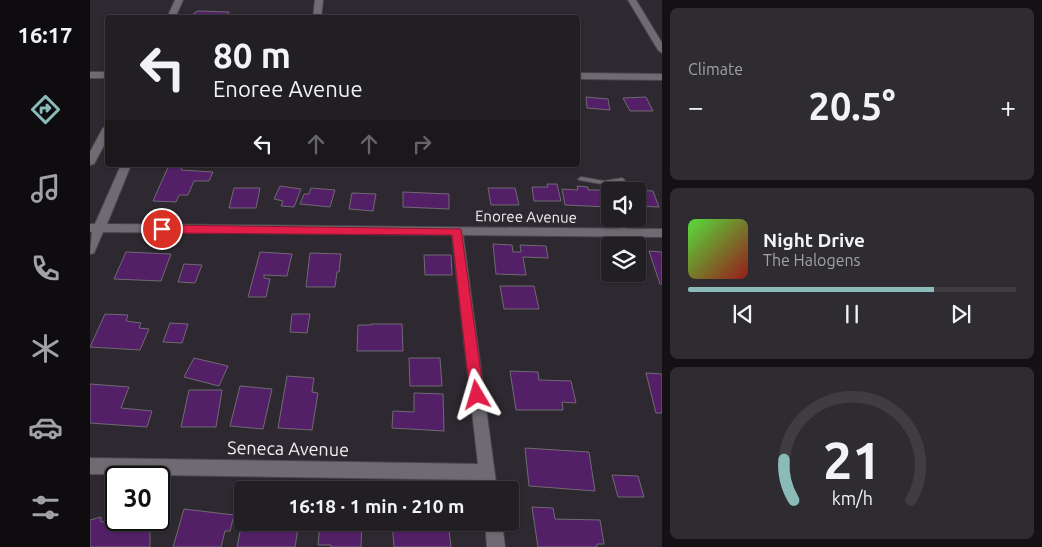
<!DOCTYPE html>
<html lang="en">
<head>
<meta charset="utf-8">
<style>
	body { margin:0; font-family:Ubuntu,sans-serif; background:#2e2c31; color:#f1f3f6; height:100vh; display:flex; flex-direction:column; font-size:19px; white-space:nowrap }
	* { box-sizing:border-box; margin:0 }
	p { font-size:16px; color:#a2a2a6 }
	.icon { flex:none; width:28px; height:28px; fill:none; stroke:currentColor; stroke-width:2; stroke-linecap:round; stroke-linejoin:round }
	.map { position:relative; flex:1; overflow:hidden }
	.side { display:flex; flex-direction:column; gap:8px; padding:8px; background:#131114; width:380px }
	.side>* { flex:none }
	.banner { position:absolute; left:15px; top:15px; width:475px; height:152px; border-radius:5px; box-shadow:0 1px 4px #0004,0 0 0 1px #3f3d41; background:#221f24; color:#f1f3f6; overflow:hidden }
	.tools { position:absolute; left:511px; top:182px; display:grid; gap:10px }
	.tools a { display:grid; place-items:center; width:45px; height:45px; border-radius:5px; background:#221f24; box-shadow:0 1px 4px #0004,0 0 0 1px #3f3d41; font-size:25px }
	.speed { position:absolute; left:15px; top:466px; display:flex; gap:10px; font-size:25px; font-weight:700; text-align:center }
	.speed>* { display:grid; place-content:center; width:65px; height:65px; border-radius:50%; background:#221f24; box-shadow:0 1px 4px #0004,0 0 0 1px #3f3d41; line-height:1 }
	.speed .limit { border:2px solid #111; border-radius:8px; background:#fff; color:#111 }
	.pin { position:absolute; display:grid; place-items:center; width:42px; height:42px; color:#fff; margin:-21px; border:2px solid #fff; border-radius:50%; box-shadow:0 1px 5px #0007 }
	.me { position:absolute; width:55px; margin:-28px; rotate:353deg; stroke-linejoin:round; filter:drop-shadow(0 0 4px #0008) }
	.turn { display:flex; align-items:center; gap:18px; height:105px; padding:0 25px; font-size:22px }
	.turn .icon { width:65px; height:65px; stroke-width:2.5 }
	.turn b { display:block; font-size:35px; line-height:42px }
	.lanes { display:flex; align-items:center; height:48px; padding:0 25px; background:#0003; justify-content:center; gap:25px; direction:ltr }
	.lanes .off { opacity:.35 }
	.big { font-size:38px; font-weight:700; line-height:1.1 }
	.side .tile { flex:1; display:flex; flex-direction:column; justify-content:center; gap:8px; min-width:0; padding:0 18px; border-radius:8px; background:#2e2c31 }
	.side .dial { align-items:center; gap:0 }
	.dial svg { height:130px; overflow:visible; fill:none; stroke:#3f3d41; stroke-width:7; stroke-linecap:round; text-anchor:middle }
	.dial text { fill:#f1f3f6; stroke:none }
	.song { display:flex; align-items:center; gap:15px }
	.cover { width:60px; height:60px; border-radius:8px; background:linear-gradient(135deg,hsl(110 70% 55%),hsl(0 70% 35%)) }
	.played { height:5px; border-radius:2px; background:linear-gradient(90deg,#8bbbb9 75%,#3f3d41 75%) }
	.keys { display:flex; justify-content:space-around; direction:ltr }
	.heat { display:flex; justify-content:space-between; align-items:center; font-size:28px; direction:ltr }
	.trip { position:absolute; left:144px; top:481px; width:285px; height:50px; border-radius:5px; background:#221f24; box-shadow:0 1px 4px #0004,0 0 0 1px #3f3d41; font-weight:700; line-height:50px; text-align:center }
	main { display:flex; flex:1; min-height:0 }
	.dock { display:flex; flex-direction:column; width:90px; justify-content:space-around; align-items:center; background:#0e0c0e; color:#a2a2a6 }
	.dock .icon { width:35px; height:35px }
	.dock .on { color:#8bbbb9 }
	.dock b { font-size:22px; color:#f1f3f6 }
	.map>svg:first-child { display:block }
	.building { fill:#532068; stroke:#6f6a72 }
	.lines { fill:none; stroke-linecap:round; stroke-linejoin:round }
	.lane-casing { stroke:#4b474c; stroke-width:2 }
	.street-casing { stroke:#4b474c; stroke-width:2 }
	.lane { fill:#706b73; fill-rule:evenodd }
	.street { fill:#706b73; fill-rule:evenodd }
	.route { fill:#e11d48; stroke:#92132f }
	.labels { text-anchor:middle; stroke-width:5; stroke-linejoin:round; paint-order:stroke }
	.street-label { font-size:15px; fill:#f1eef2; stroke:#2e2930 }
	.near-street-label { font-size:18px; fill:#f1eef2; stroke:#2e2930 }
</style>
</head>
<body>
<main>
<nav class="dock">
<b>16:17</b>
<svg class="icon on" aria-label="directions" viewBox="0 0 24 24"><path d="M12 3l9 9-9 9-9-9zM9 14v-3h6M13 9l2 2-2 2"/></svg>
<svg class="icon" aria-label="music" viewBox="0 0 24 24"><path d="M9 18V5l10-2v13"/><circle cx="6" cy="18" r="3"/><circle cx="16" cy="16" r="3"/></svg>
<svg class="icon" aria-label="phone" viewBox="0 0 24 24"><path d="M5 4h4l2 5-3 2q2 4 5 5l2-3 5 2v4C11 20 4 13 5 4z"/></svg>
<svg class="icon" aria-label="climate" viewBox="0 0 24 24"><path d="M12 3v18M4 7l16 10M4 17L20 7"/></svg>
<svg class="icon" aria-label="car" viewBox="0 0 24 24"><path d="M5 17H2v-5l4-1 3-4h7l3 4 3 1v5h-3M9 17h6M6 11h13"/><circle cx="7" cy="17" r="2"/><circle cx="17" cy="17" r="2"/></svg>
<svg class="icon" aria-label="filters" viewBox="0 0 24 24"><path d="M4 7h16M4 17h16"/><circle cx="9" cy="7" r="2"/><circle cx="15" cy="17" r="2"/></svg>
</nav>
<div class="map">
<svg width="572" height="547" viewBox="0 0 572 547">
	<rect width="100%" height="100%" fill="#2e2930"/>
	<!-- building -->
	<path class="building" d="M108,11l31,1 -2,6h-36l3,-5z
		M496,97l22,2 2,11 -23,-2z
		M556,97l7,14h-23l-7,-13z
		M79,165h14l-2,5 32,2 -4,9h-15l-6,14h-9l-3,7 -23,-1z
		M457,184h10l4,17h-27l-2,-14h16z
		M190,186l21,3 -7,18 -13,-1 2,-5 -9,-2z
		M487,186l11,1v3h16l4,17 -43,-2 -3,-16 16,1z
		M144,188h26l-4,20h-27z
		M221,188l24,2 -5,17 -30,-3 4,-10h5z
		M398,188h27l4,17h-28z
		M522,189l41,2 6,16 -21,-1v-15h-25z
		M313,192l46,2v15l-46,-2z
		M262,193l24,1 -3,17 -24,-2z
		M403,244l19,1 1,7h8l-1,-7 26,1 2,12 -25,-1 3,18 -30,-1z
		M559,251l13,1v32h-2z
		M36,252l45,2 -10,27 -47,-2z
		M170,252l32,2 -5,22 -23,-1v3l6,1 -4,18h-18z
		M220,253l31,1 -2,18h-2l-2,15h-29z
		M334,255h27l1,20h-27z
		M94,264l18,1 -7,18 -17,-1z
		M548,268l2,11 -27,-3v-2h25z
		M410,286h34l5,23h-35z
		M15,314l23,1 -2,6 15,2 -2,5 10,1 -9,21 -50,-3z
		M202,314h18l-3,19 -17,-1z
		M80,323l18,1 -6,19 -19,-1z
		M281,324h31l1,27h-46l1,-26h13z
		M104,358l34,8 -9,20 -35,-9z
		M319,358h31l2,28h-32z
		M420,371l28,1 1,8 32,1 5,22 -14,-1 1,8h-47z
		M556,373l16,1v39h-6z
		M197,376l27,2 -2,14 6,1 -6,37 -34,-2z
		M0,384l39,3 -8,21 31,3 -5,16 -57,-4z
		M150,386l32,3 -9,40 -33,-3z
		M99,390h33l-6,37h-35z
		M324,393l29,1 1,37 -52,-3 1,-17 21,1z
		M435,448l64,4 6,39 -66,-5z
		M522,475l26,1 6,21h-26z
		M442,507l21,1 2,11 45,1 4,24h-7v3h-59z
		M94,509l50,6 -4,16h-5l-4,16h-48z
		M11,517v5l15,-3 34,1v27h-60v-27z
		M152,522h57l-4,25h-58z
		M230,522h42l-1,25h-30v-2h-13z
		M302,522h56l3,25h-57z"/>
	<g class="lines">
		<!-- lane casing -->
		<g class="lane-casing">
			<path id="lane" d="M491,177l23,4 18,-3 3,2 -3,2 -15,2 3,7v8l-3,-2 -5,-13 -23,-4 -1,-1z
				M525,219h6l8,14 -1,2h-4z"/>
		</g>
		<!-- street casing -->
		<g class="street-casing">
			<path id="street" d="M85,0h8l-8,18h-8z
				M225,0h8l-2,18h-8z
				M538,0h8l26,43v10l-4,-3z
				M0,72h18v6h-18z
				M488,73l84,1v6l-84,-1z
				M18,125v13l-14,26 -4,1v-13l13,-24z
				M31,165h10l-24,59 555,5v8l-199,-2 34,255h-16l-1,-10 -390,-6v-16l388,6 -26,-229 -349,-3 -9,21 -4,1 2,-22h-2v-8h5z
				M395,522h17l3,25h-18z"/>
		</g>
		<!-- lane -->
		<use href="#lane" class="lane"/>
		<!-- street -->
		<use href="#street" class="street"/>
	</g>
	<!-- route -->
	<path class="route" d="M72,225l299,4 23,166 -2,4 -5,2 -5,-2 -2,-4 -18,-160 -290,-2 -6,-4z"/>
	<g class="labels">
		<!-- street labels -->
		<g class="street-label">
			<text transform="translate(436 217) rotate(1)" y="5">Enoree Avenue</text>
		</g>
		<!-- near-street labels -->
		<g class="near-street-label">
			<text transform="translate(198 449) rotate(1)" y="6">Seneca Avenue</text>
		</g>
	</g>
</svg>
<div class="tools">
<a><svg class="icon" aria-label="sound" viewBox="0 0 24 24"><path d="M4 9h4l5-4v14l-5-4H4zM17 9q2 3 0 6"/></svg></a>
<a><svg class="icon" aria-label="layers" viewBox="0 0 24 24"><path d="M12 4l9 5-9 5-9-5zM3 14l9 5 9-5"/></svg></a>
</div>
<div class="speed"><div class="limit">30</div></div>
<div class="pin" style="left:72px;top:229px;background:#d93025"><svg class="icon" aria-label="arrive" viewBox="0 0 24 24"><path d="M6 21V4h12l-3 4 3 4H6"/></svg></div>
<svg class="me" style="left:387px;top:395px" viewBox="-20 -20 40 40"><path d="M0-17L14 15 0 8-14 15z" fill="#e11d48" stroke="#fff" stroke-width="4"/></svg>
<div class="trip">16:18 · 1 min · 210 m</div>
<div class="banner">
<div class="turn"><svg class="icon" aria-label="left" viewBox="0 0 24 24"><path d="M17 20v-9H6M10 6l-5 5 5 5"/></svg><div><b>80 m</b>Enoree Avenue</div></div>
<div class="lanes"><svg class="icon" aria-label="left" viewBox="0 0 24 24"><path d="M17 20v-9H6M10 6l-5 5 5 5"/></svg><svg class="icon off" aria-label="ahead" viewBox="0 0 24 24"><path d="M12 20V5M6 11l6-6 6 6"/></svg><svg class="icon off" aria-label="ahead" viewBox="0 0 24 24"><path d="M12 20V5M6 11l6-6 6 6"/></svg><svg class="icon off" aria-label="right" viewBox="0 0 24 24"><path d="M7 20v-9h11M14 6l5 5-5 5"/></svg></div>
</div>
</div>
<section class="side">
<div class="tile"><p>Climate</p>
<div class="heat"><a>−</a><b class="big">20.5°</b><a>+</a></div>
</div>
<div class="tile">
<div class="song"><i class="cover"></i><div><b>Night Drive</b><p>The Halogens</p></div></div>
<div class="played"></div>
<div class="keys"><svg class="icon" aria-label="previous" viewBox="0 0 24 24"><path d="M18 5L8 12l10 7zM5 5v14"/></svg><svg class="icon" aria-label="pause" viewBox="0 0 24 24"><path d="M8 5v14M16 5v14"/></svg><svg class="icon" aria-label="next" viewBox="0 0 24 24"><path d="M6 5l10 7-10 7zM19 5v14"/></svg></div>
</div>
<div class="tile dial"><svg viewBox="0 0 100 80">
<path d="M14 69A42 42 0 1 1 86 69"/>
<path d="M14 69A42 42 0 0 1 8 44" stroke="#8bbbb9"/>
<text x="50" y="56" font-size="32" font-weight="700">21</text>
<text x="50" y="72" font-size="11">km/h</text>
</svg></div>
</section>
</main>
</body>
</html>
